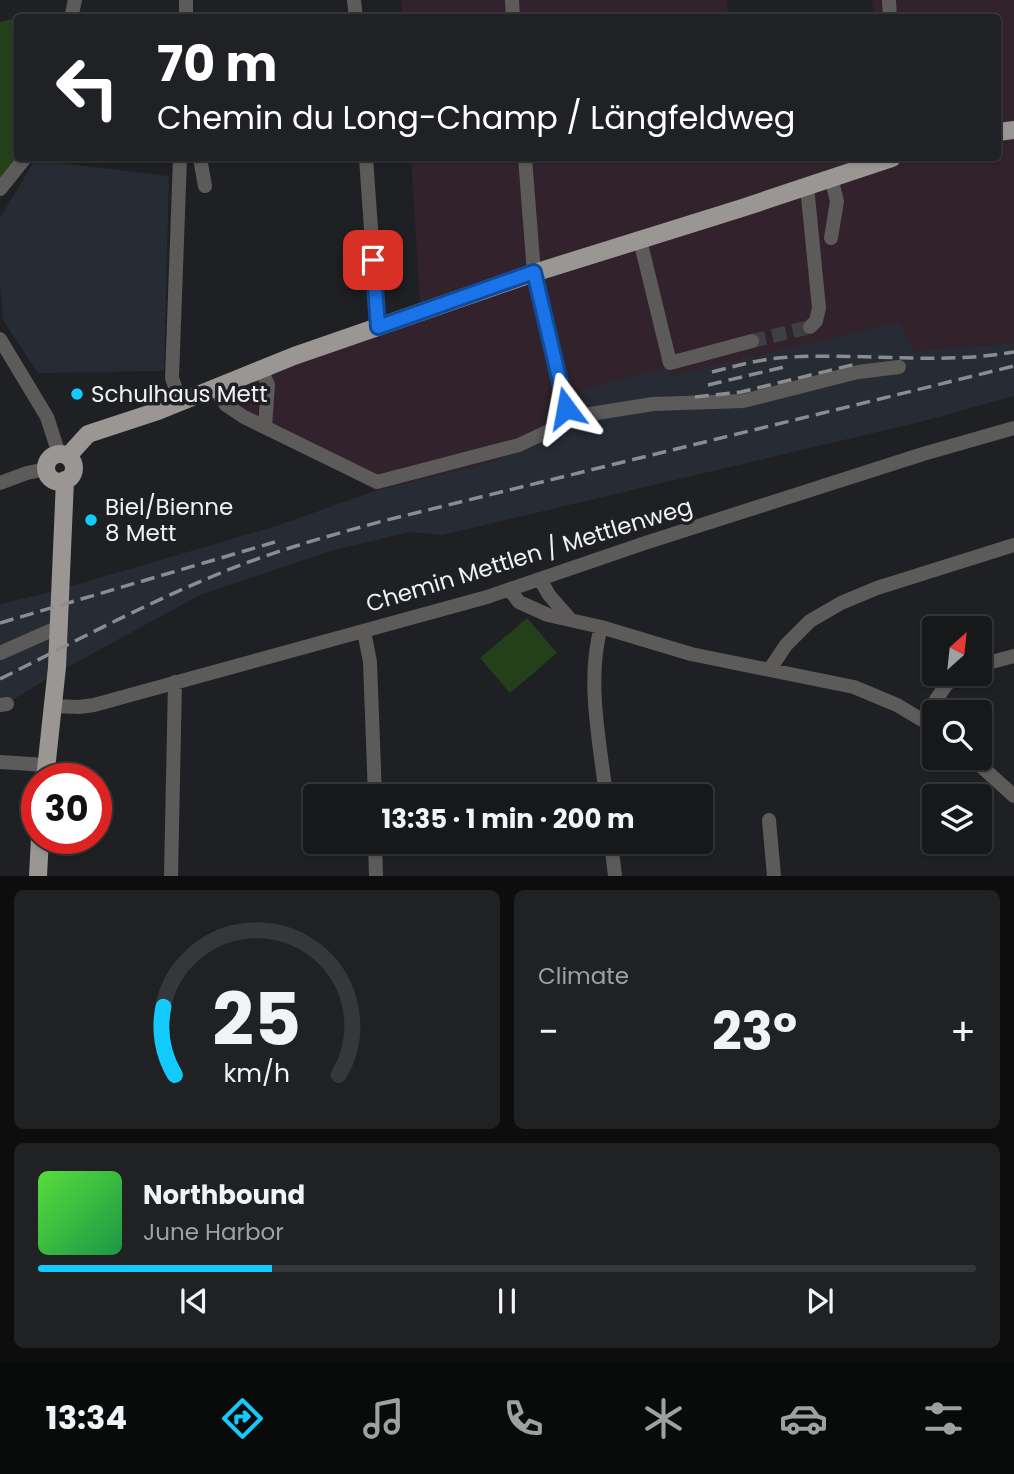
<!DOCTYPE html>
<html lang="en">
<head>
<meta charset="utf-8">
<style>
	body { margin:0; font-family:Poppins,sans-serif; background:#202123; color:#f1f3f6; height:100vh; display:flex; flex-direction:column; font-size:26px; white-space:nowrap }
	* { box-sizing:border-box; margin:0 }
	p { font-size:23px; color:#9ea0a2 }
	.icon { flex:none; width:38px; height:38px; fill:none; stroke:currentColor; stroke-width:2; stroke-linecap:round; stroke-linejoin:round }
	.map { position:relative; height:876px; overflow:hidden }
	.panel { display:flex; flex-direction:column; gap:14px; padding:14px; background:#0d0d0e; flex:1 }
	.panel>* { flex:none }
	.guide { position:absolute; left:14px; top:14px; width:987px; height:147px; border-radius:7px; box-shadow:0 2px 5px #0004,0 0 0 2px #363739; background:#202124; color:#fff; overflow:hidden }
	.needle { width:46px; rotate:27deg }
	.buttons { position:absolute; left:922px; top:616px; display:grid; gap:14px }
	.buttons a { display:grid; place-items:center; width:70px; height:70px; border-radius:7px; background:#17181a; box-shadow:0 2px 5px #0004,0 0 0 2px #363739; font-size:35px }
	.speed { position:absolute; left:21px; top:763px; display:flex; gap:14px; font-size:35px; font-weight:700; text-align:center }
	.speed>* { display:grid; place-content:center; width:91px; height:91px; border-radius:50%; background:#17181a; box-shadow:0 2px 5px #0004,0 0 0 2px #363739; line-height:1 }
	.speed .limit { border:10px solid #d22; background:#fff; color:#111 }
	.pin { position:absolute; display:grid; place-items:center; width:60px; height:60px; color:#fff; margin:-30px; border-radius:14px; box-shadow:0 4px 10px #0006 }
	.me { position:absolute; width:77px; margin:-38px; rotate:347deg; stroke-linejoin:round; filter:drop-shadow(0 0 5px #0008) }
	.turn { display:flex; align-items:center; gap:24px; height:147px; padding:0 28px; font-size:32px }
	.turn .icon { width:91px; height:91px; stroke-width:2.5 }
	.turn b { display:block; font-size:49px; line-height:60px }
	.big { font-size:52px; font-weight:700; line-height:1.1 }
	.panel .tile { flex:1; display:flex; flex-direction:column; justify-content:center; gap:10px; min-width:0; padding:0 24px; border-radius:10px; background:#202123 }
	.panel .dial { align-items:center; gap:0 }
	.dial svg { height:182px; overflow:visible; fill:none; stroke:#363739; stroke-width:7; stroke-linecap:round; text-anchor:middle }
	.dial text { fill:#f1f3f6; stroke:none }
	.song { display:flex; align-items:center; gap:21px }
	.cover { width:84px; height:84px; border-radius:10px; background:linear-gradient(135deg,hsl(110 70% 55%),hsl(140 70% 35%)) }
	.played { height:7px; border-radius:4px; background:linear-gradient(90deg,#12cafb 25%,#363739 25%) }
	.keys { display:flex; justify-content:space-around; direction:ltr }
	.heat { display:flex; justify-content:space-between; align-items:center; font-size:38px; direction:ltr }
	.panel .tiles { flex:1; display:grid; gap:14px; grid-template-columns:1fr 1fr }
	.tile:last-child { grid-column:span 2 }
	.trip { position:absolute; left:303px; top:784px; width:410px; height:70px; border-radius:7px; background:#17181a; box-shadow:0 2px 5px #0004,0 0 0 2px #363739; font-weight:700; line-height:70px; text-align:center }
	.dock { display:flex; height:112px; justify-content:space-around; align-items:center; background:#090a0a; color:#9ea0a2 }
	.dock .icon { width:49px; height:49px }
	.dock .current { color:#12cafb }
	.dock b { font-size:32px; color:#f1f3f6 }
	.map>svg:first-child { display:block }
	.industrial { fill:#32222c }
	.built { fill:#272b33 }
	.green { fill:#24401b }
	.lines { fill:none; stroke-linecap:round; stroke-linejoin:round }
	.minor-tunnel { stroke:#3e3f42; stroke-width:14; stroke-dasharray:14 7; stroke-linecap:butt }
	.minor { stroke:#5c5b5a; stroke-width:14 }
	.major { stroke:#999694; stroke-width:18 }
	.rail { stroke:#8b8c8f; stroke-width:3.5; stroke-dasharray:14 7; stroke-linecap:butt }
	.route-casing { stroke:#114b97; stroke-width:18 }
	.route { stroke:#1a73e8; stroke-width:12 }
	.poi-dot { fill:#12cafb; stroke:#1f2023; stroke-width:2.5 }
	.labels { text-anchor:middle; stroke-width:7; stroke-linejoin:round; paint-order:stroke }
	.poi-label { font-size:23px; fill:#f0f1f3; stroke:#1f2023; text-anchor:start }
	.street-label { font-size:23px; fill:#f0f1f3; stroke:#1f2023 }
</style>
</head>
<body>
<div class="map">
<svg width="1014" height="876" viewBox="0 0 1014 876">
	<rect width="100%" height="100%" fill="#1f2023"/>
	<!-- industrial -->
	<path class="industrial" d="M401,0h326l1,17h-325z
		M872,0h142v343l-102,8 -243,25 -1,-8 -164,91 -129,32 -160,-95 205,-94 -9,-144h587v-140l-124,-1z"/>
	<!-- built -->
	<path class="built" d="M35,160l134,16 -5,195 -126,2 -35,-53 -3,-36v-66z
		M900,322l13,29 101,-8v53l-94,26 -478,113 -32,-3 -76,18 -134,45 -154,84 -39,25 -7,1v-101l51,-12 222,-65 102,-36 129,-32 -3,-14 80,-28 -1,-27 88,-23 2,9z"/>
	<!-- green -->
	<path class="green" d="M17,18l1,140 -18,31v-167z
		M527,618l30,35 -47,40 -30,-35z"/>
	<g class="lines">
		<!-- minor-tunnel -->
		<path class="minor-tunnel" d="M752,341l58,-14"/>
		<!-- minor -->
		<path class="minor" d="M354,0l2,18
			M512,0l1,18
			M889,0l1,18
			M71,18l4,-18
			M186,18v-18
			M200,158l5,28
			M366,158l12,169
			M831,178l6,23 -6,37
			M807,186l12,122 -3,13 -6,6
			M0,189l25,-31
			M640,240l30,123 82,-22
			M0,339l47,78 12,37
			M261,369l7,16 -3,42
			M214,387l12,18 18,12 133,65 142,-37 40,-19 7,-13v-9l-32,-131 -9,-115
			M180,401l-8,-23 8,-220
			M566,413l18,2 69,-11 90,-3 115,-29 41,-5
			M0,483l27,-10 19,-4
			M540,579l9,16 21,24
			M510,590l9,12 29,13 53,12 90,27 163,33 43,18 37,22
			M601,627c-15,54 -1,115 5,169
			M364,631l6,31 5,134
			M0,653l59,-26
			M980,665l34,-9
			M770,669l16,-24 24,-24 31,-18 36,-15 137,-43
			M0,705l7,-1
			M53,706l26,1 15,-2 393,-108 158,-54 278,-89 91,-26
			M923,719l23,-34 12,-11
			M972,758l42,38
			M0,762l46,3
			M769,820l5,56
			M375,842l1,34
			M611,842l4,34
			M171,876l4,-194"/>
		<!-- major -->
		<path class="major" d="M998,132l16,-2
			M46 468a14 14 0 1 1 28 0a14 14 0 1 1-28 0Z
			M68,456l20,-22 70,-23 136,-55 240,-83 208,-65 150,-50
			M45,779l12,-112 8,-187
			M38,876l2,-38"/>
		<!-- rail -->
		<path class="rail" d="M712,372c27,-7 53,-14 80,-15 75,-4 148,8 222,-5
			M708,385l76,-18
			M695,397l46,-5 115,-28
			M0,623l275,-81
			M0,679c70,-35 139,-72 211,-102 56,-24 113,-40 172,-56l631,-155"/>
	</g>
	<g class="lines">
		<!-- route casing -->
		<g class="route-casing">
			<path id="route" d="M373,260l5,67 156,-55 32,136"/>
		</g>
		<!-- route -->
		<use href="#route" class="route"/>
	</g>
	<!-- markers -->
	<g class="poi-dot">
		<circle cx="77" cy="394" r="7"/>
		<circle cx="91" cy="520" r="7"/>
	</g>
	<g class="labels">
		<!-- poi labels -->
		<g class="poi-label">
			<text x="91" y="402">Schulhaus Mett</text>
			<text x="105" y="515">Biel/Bienne<tspan x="105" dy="26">8 Mett</tspan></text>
		</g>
		<!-- street labels -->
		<g class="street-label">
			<text transform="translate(529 555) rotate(-17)" y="8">Chemin Mettlen / Mettlenweg</text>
		</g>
	</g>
</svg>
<div class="buttons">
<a><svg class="needle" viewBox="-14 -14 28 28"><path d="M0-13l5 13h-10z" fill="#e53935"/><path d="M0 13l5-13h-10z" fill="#9ea0a2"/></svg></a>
<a><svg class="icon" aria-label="search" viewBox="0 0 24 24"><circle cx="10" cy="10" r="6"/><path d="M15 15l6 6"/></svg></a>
<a><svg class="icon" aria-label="layers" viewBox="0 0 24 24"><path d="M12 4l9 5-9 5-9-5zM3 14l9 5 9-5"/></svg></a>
</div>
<div class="speed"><div class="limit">30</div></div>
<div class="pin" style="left:373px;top:260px;background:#d93025"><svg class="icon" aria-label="arrive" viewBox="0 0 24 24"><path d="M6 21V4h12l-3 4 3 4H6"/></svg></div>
<svg class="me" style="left:566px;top:408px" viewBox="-20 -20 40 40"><path d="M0-17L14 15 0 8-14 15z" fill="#1a73e8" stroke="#fff" stroke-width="4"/></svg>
<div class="trip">13:35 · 1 min · 200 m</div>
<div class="guide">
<div class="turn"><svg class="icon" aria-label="left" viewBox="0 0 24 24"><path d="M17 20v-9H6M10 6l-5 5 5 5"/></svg><div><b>70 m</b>Chemin du Long-Champ / Längfeldweg</div></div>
</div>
</div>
<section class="panel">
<div class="tiles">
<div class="tile dial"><svg viewBox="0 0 100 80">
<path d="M14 69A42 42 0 1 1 86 69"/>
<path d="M14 69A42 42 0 0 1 9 39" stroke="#12cafb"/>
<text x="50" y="56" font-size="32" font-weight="700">25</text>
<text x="50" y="72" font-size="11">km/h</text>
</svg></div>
<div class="tile"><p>Climate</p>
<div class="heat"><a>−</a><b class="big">23°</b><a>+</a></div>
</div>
<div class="tile">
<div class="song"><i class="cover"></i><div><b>Northbound</b><p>June Harbor</p></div></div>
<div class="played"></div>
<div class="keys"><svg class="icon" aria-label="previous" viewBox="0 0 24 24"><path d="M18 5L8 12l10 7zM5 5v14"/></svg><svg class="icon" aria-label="pause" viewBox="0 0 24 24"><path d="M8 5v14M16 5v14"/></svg><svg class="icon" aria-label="next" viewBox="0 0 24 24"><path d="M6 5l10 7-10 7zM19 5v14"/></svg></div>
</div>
</div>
</section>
<nav class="dock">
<b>13:34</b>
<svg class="icon current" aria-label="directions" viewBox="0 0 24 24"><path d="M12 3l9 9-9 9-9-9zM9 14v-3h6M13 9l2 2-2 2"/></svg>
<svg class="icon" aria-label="music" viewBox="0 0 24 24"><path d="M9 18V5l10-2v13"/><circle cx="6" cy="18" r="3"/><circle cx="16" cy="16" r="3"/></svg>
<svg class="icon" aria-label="phone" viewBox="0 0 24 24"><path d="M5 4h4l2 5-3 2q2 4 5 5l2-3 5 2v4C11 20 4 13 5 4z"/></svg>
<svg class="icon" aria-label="climate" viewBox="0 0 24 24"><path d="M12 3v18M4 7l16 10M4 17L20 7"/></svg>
<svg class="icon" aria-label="car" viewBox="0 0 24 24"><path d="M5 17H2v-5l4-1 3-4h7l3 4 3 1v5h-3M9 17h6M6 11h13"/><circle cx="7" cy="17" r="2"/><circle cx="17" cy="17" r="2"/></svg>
<svg class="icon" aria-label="filters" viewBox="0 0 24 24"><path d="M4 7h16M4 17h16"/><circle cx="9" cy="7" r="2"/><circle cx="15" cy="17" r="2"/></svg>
</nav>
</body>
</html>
